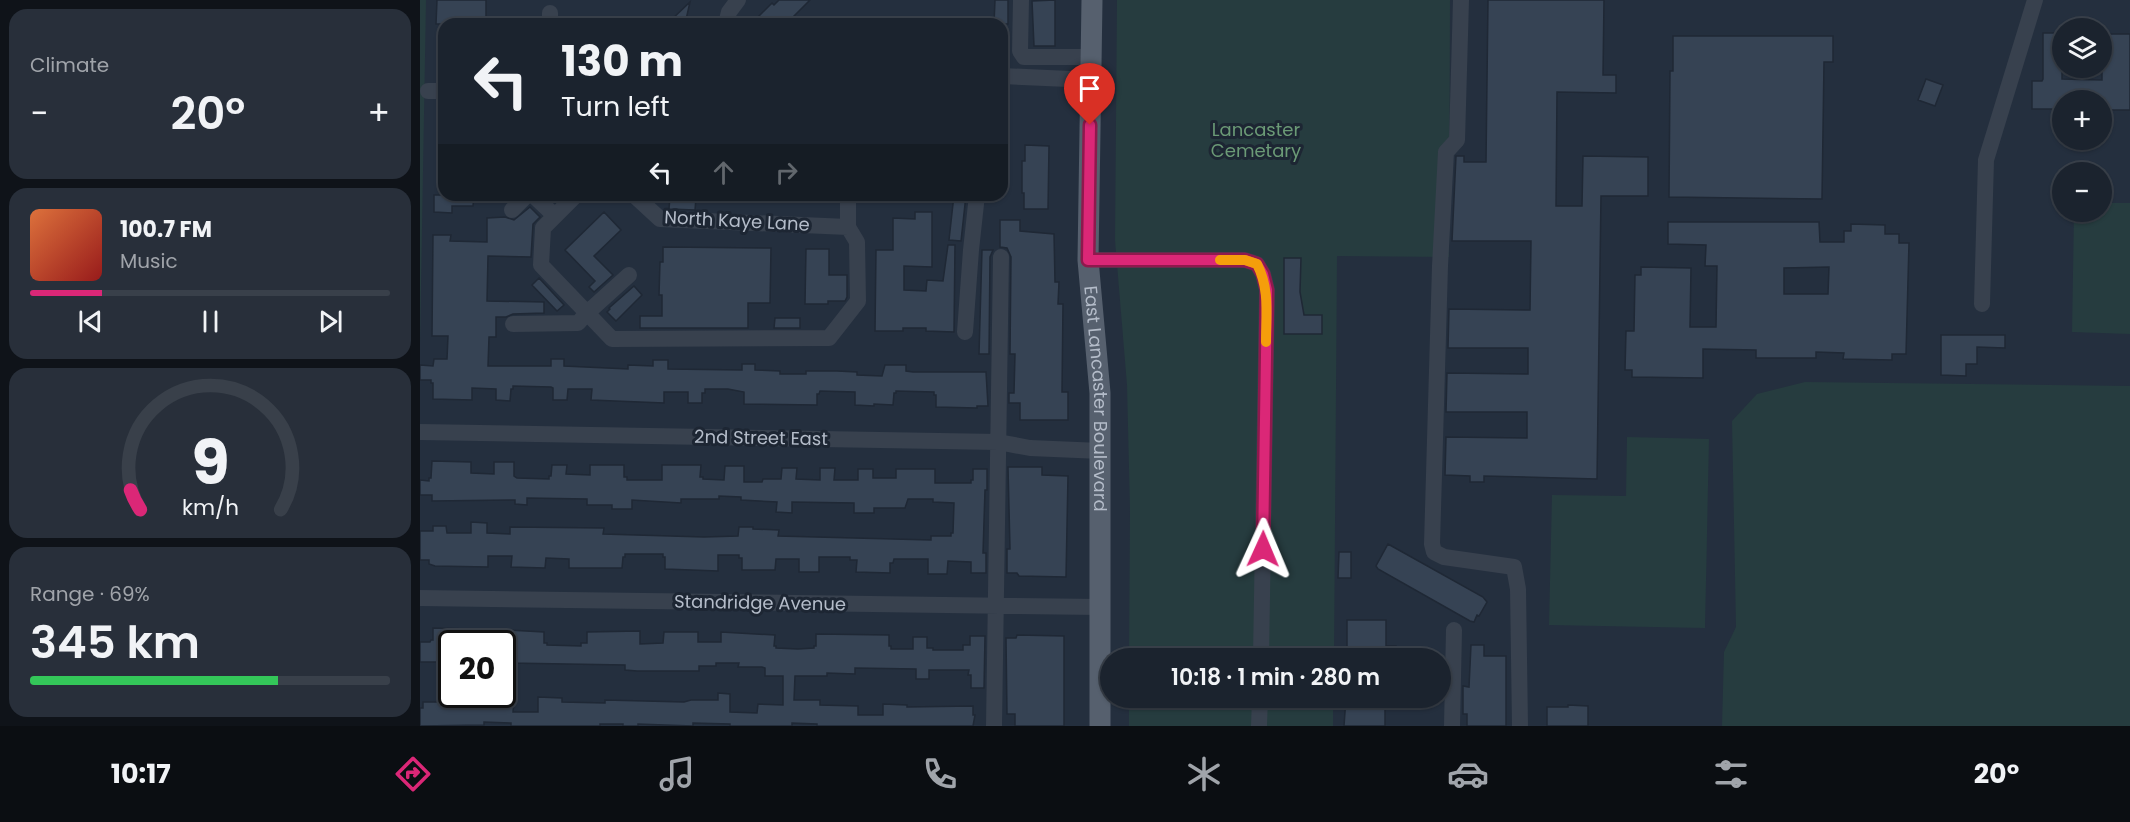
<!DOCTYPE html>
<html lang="en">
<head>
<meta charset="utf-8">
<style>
	body { margin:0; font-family:Poppins,sans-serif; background:#282f3a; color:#f1f3f6; height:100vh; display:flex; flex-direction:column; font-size:22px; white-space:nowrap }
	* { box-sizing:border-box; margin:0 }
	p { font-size:20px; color:#a0a4aa }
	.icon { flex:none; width:33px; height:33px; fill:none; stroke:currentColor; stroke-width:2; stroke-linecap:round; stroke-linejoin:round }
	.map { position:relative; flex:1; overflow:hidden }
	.drawer { display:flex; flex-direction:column; gap:9px; padding:9px; background:#0f1319; width:420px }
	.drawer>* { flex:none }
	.hud { position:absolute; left:18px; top:18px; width:570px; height:183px; border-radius:18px; box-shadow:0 2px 4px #0004,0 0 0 2px #39404a; background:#1b232e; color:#f1f3f6; overflow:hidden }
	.controls { position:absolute; left:1632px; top:18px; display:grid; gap:12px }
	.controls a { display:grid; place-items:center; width:60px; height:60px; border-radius:50%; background:#1b232e; box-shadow:0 2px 4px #0004,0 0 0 2px #39404a; font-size:30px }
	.speed { position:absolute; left:18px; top:630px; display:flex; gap:12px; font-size:30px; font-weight:700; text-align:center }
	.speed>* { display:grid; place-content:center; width:78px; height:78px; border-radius:50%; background:#1b232e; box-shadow:0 2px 4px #0004,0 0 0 2px #39404a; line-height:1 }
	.speed .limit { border:3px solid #111; border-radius:9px; background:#fff; color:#111 }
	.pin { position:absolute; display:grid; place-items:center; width:51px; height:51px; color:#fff; margin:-62px -26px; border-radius:50% 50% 50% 0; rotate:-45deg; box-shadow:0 0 6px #0007 }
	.pin .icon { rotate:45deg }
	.me { position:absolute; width:66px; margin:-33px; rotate:1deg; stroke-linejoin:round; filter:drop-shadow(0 0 4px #0008) }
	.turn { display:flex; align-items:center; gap:21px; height:126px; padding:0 24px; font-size:27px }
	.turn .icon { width:78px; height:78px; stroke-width:2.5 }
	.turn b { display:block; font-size:42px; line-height:51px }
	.lanes { display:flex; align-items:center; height:57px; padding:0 24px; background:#0003; justify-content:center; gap:30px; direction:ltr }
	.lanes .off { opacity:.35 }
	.big { font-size:45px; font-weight:600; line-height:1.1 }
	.drawer .tile { flex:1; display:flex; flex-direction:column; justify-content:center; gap:9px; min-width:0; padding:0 21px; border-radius:18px; background:#282f3a }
	.drawer .dial { align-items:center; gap:0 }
	.dial svg { height:156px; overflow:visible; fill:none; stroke:#39404a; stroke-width:7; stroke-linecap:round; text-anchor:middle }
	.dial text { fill:#f1f3f6; stroke:none }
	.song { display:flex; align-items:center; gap:18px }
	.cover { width:72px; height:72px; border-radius:9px; background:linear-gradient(135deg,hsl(20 70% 55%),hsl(0 70% 35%)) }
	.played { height:6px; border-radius:3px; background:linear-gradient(90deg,#db2777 20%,#39404a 20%) }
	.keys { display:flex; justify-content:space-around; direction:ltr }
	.heat { display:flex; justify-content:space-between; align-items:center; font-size:33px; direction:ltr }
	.charge { height:9px; border-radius:4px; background:linear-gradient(90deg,#34c759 69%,#39404a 0) }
	.trip { position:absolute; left:680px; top:648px; width:351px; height:60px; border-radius:30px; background:#1b232e; box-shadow:0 2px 4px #0004,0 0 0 2px #39404a; font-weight:600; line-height:60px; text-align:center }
	.dock { display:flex; height:96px; justify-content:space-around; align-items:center; background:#0b0e12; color:#a0a4aa }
	.dock .icon { width:42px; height:42px }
	.dock .current { color:#db2777 }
	.dock b { font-size:27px; color:#f1f3f6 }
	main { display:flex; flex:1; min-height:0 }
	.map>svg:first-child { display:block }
	.green { fill:#263c3f }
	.building { fill:#364354; stroke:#1f2835; stroke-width:1.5; fill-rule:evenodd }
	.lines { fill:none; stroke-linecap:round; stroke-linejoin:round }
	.minor { stroke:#38414e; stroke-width:16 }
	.major { stroke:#56606e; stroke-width:21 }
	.route-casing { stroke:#8e194d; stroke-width:15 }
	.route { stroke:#db2777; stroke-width:10 }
	.slow { stroke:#f59e0b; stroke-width:10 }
	.labels { text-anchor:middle; stroke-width:6; stroke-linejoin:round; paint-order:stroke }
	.park-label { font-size:18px; fill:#6b9a76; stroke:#1d2633 }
	.street-label { font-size:18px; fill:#b4bcc9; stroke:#1d2633 }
</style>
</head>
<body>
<main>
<section class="drawer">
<div class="tile"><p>Climate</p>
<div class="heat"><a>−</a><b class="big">20°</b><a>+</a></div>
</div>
<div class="tile">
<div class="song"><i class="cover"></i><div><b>100.7 FM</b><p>Music</p></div></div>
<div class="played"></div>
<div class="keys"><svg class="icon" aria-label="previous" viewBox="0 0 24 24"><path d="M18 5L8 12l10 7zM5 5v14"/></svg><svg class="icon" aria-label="pause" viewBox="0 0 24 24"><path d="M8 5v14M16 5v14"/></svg><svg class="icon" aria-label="next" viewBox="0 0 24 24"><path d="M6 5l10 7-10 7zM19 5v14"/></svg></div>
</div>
<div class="tile dial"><svg viewBox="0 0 100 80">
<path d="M14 69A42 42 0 1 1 86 69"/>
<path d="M14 69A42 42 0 0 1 9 59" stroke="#db2777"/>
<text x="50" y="56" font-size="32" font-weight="700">9</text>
<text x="50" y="72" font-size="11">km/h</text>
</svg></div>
<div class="tile"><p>Range · 69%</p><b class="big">345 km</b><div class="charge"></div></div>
</section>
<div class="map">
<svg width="1710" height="726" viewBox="0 0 1710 726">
	<rect width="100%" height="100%" fill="#242f3e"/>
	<!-- green -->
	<path class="green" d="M0,0h6l-6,343z
		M697,0h333l-1,257 -112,-1 -3,402h-205l1,-148 -3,-125 -12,-145z
		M1682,203h28v131l-58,-2 2,-120h28z
		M1385,382l325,4v340h-408l2,-74 12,-25 -4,-206 25,-27z
		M1207,437l82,2 -4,189 -156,-3 3,-130 74,1z
		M709,698h204v28h-204z"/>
	<!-- building -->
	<path class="building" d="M17,0h49v24h-50z
		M359,0h31l-24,24h-35l21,-21 2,2z
		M575,0h13v24h-14z
		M635,0v46h-21l-2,-45z
		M1068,0h116l-1,75h13v18l-59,-1 -1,114h26l1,-50 65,1v39h-47l-4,283 -113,-3v6h-14v-6l-25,-1 1,-38 81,1v-26h-81l1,-39 81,1v-26h-80l1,-39 81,1 1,-69h-79l4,-85h8v6h22z
		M270,2l-5,22h-18z
		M1623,33h19v46l40,1v-46h28v76h-28v-10h-40v9h-30v-28h10l1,-2z
		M1253,36h160v26h-9l-2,137 -153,-2 1,-126h3z
		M1506,79l17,6 -8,21 -17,-6z
		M605,145l24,1 -1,63h-24v-16h-2v-32h3z
		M14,195h40l-1,11h-21v7l-18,-1z
		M534,195h12l-5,46 -12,-1z
		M250,196l26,2 -1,12 -26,-1z
		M110,207l10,10 -7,7 -2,33 -43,-1 -1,45 57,1v11l-31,1 -7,3h-10v20h-7l-1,29h63v-7h13v7l64,3v-4l25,1v-6h15v9l74,1v-6h13v6l25,1v3h26v-3h31l20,1v3l25,1 3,-11h21v6l7,1h73l2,34h-11v2l-41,-1v-12h-2v-3l-38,-1v2h-2l-1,12 -19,-1v2l-19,-1v-13l-35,-1 -1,3h-2v11l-73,-1v-12l-16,-3h-23v4h-3v10h-14v-11h-24v11l-73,-3 1,-11h-24l-1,11h-14v-12l-2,-1 -38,-1v3h-2l-1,12 -14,-1v-11l-24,-1v12l-39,-1v-16h-2v-3h-11v-15l13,1 1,-7h13l1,-23h-16l1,-101h18l-1,6 37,1v-24l18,-1 9,3z
		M184,212l17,18 -27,26 19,19 -19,17 -5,-5 6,-6 -30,-31z
		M495,212h17v55l-28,-1v24l22,1 1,-11 16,1 5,-36h7l-1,87 -28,-1v-3h-23v3h-28l1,-81h17v-32l22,1z
		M580,220h20v11l34,3 1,48h4l-1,22h5l-1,88h6v28h-48v-17h-11v-10h5l1,-39h-5l1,-97 -4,-9 -7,-1z
		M1248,222h151l1,20h24v-11h7v-7l34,1v9h14v9h10l-3,111h-14v6l-49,-1 1,-6 -28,-1v6h-60v-8l-53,-1v29l-71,-1v-7h-7l1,-39h8l1,-56h6v-8l50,1 -1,59h26l1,-61h-12l1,-21 -38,-1zM1409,267l-1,27h-44v-26z
		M243,247l108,1 -1,55h-22v25h-108v-12h22v-21h-3l1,-33h3z
		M386,249h23v26h18v22l-2,4h-17v3h-23z
		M562,250h11l-3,7 -1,97h-10z
		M864,258h17l-1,34 4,23h18v19h-38z
		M119,278l25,27 -7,6 -25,-26z
		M214,286l8,9 -26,26 -9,-9 3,-3 -1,-1z
		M355,318h25v10h-26z
		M1521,335h64v13l-28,-1v17h-11v12l-25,-1z
		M12,461l39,1v11l23,1v-12h20v14l3,2 32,1v-3h2l1,-11h15l-1,9 24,1v-10h34v12h3v3h35v-15h39l-1,12h3v2l21,1 1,-14h19v16h18l1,-3h18l1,-11h15l-1,11 24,1v-12h15l-1,12h24v-11h15v9h23v-9h39v14h36v-3h2v-11h14v21h-2l-2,63h3v20h-15v-11l-23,-1 -1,13h-19v-15h-34l-1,4h-3v10l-34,-1 1,-12h-7v-3h-31v15h-20v-13h-23l-1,11h-33v-12h-3v-3h-21v16l-53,-2v-12h-2v-3h-38v3h-2l-1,11h-53v-9l-23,-1 -1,10 -34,-1 1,-11h-24v11l-53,-1 -6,-2v-4h-9v-29h13v-5h13l1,7h24v-11l16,1v10l23,1v-7l94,1 -1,6 101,3 34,-1 1,-9h14v2l26,1 -1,6 153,4v-4h20v-3h2l1,-30 -21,-1v-3h-25l-3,9h-31v5h-20v-10l-62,-1v11l-16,-1 1,-10 -36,-2v-3l-22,-1v3h-38v4l-49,-3v9h-20v-4h-25v-6l-60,-1v7l-12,-1v-4l-83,1v-6h-12v-15l9,1v-3h2z
		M588,467h34v8l26,1 -2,101 -47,-1 -2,-3h-10v-24h3z
		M968,544l95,53 4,5 -8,14 -2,-1 -3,7 -4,-1 -92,-52 -2,-3z
		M919,552h12v26h-13z
		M927,620h39v26h10v12h-49z
		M13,628l35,1v15l-23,1 -1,17h-24v-20h10l1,-2h2z
		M71,629l53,3v11h3v2l34,1v-3h6v-11l53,-1v13l23,-1 1,-11h34v10h23v-10l54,3 -1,11h2v2l22,1 16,-1v-2h2v-12l73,1v11h2v3h22v-12h14v11h6v2h30v-5h7v-9h15l-1,52h-13v-13h-3l1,-5h-40v9h-13v-10l-61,-1v6l-28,-1v3h-32l-1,24h26v5l38,1v9h25v-11l24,1v2l66,-1v9h2l-2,11h-156v-2l-25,-1v3h-62v-2l-37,-1v3l-55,-2v2h-15v-2h-23v2h-89v-3l-27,-1v3l-64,1v-18h3v-6h14v-12h12v6l65,3 -1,13h25v-15l24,1v4l43,1v-3l79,2 7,-2h27v-7l12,1v18l27,1 1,-9 25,1v-29h-18v-8l-3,-1h-24l1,-4h-23v3h-17v5h-62l-12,-1v-5l-117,-2v-3h-6v-16h-11z
		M597,635l47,1v90h-49v-12h-8l-1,-76h10z
		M1051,645h13v11h22v70h-39v-12h-4v-28l6,1z
		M926,698h39v28h-41z
		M1148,705l20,1v20h-41v-19h21z"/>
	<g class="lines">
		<!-- minor -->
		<path class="minor" d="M601,0l-1,51 4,6h67
			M1041,0l-4,140 -11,12 -6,114 -8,278 2,8 10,5 70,10 4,22 2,137
			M130,24v-11
			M306,24l3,-12 9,-12
			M582,76l89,4
			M8,91h16
			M113,195l22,21
			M156,195l-33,33 -2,37 71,74 217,-1 29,-37 -1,-59 -9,-15v-32
			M214,195l26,24 188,8
			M92,210l15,-15
			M668,260h157l12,4 6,10 4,16 -6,368
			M1562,304l4,-144 49,-160
			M93,324l65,-1 9,-10 42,-38
			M545,332l6,-82 6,-55
			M0,432l578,10 32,6 71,3
			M0,598l680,9
			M574,726l7,-469
			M839,726l1,-28
			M1032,726l2,-96"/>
		<!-- major -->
		<path class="major" id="s1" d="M672,0l-4,260 12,133v333"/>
	</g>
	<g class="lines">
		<!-- route casing -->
		<g class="route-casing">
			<path id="route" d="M670,125l-2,135h157l12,4 6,10 4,16 -4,259"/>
		</g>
		<!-- route -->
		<use href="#route" class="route"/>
		<!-- slow -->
		<path class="slow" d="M800,260h25l12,4c13,25 9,51 9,78"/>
	</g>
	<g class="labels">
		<!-- park labels -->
		<g class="park-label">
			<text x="836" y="136">Lancaster<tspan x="836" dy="21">Cemetary</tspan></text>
		</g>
		<!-- street labels -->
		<g class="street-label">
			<text transform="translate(317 221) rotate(3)" y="6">North Kaye Lane</text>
			<text dy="6" stroke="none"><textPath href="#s1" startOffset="399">East Lancaster Boulevard</textPath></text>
			<text transform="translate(341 438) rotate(1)" y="6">2nd Street East</text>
			<text transform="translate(340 603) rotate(1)" y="6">Standridge Avenue</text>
		</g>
	</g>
</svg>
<div class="controls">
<a><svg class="icon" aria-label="layers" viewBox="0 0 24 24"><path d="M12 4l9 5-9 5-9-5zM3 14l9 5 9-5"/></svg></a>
<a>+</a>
<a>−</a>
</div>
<div class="speed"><div class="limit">20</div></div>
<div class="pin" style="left:670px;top:125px;background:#d93025"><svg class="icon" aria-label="arrive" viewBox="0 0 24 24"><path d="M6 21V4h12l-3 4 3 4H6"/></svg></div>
<svg class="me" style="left:843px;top:549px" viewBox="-20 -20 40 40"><path d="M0-17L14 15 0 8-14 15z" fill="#db2777" stroke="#fff" stroke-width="4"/></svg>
<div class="trip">10:18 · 1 min · 280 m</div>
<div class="hud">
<div class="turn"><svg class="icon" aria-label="left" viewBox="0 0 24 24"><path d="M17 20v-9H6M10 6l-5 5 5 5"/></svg><div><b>130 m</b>Turn left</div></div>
<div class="lanes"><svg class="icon" aria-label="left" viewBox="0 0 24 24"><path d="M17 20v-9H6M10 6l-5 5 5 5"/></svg><svg class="icon off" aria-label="ahead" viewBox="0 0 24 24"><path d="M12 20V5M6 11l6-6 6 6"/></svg><svg class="icon off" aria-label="right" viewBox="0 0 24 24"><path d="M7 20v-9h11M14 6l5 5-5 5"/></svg></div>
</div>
</div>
</main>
<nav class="dock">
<b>10:17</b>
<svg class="icon current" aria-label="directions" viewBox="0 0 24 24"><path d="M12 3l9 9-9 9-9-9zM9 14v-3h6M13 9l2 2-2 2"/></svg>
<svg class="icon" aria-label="music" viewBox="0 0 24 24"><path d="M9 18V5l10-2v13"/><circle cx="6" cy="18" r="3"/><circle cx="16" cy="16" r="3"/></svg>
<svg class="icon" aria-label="phone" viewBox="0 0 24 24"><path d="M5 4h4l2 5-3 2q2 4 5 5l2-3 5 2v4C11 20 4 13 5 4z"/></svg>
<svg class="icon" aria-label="climate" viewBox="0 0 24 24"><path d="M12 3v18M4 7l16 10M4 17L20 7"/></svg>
<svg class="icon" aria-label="car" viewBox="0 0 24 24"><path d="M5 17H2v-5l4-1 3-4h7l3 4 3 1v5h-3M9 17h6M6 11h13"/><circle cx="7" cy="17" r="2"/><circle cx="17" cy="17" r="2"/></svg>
<svg class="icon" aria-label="filters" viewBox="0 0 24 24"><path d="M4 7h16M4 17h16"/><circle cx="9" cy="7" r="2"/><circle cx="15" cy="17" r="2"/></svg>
<b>20°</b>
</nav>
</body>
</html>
